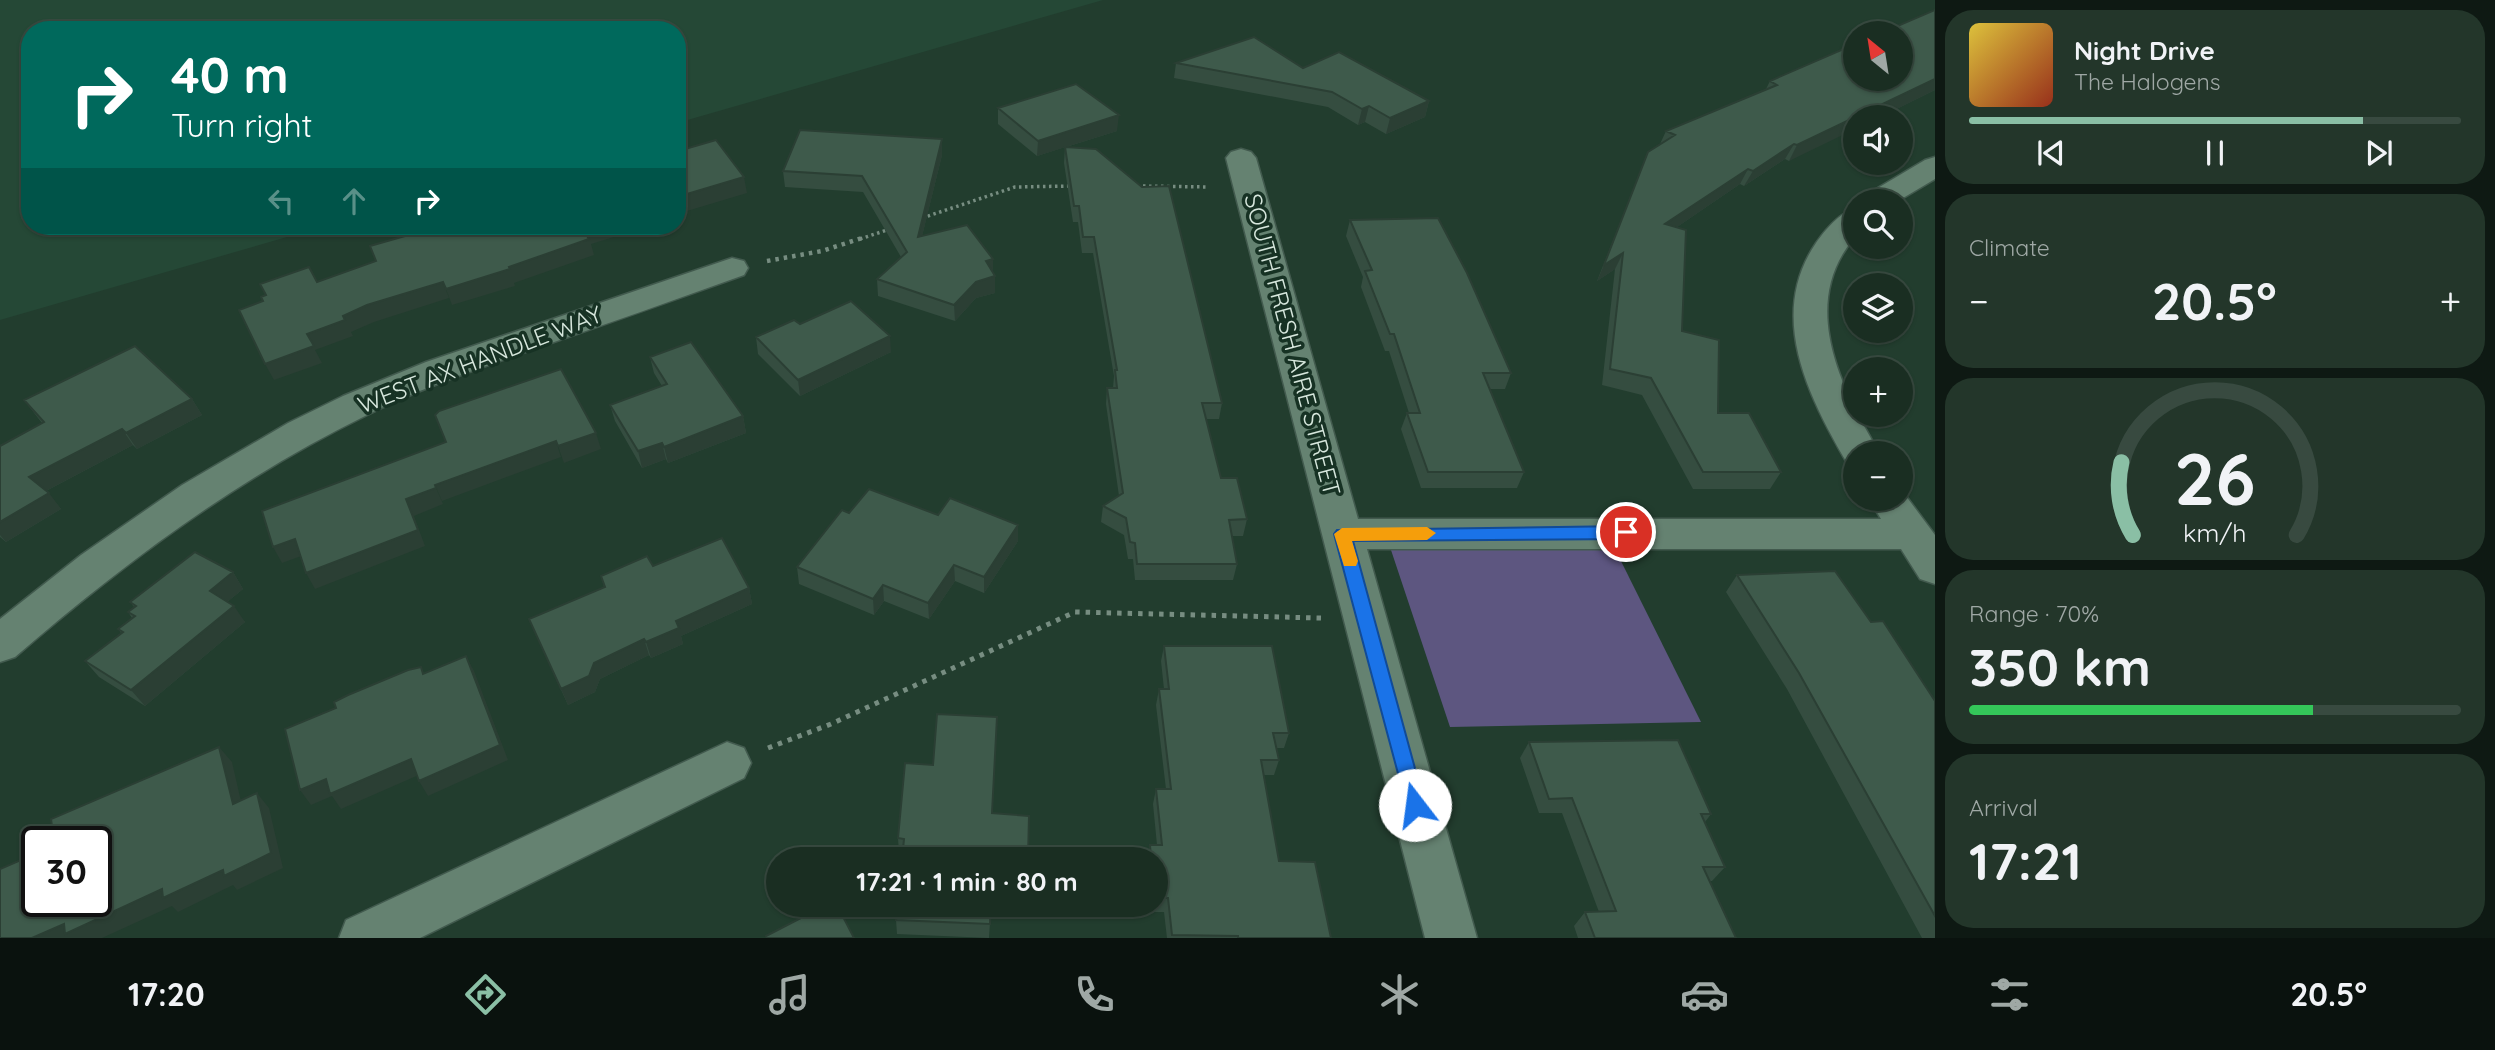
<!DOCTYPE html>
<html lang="en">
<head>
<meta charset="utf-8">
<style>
	body { margin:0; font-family:Quicksand,sans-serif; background:#23362a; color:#f1f3f6; height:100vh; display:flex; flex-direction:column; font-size:26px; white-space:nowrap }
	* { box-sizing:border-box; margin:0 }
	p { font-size:23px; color:#9fa8a5 }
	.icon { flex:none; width:38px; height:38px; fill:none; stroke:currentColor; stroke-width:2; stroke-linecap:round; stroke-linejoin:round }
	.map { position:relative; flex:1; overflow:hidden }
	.side { display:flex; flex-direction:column; gap:10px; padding:10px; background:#0e1913; width:560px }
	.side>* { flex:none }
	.guide { position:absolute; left:21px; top:21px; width:665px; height:214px; border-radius:28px; box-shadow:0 2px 5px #0004,0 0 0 2px #384a40; background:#00695c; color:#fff; overflow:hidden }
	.needle { width:46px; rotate:330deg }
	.controls { position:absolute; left:1843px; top:21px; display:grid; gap:14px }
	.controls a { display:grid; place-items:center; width:70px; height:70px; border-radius:50%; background:#1a2e22; box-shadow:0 2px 5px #0004,0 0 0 2px #384a40; font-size:35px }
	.speed { position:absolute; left:21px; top:826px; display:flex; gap:14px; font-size:35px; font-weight:700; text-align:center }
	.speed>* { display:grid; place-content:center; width:91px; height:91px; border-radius:50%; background:#1a2e22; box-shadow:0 2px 5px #0004,0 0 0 2px #384a40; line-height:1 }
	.speed .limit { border:4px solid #111; border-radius:10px; background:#fff; color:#111 }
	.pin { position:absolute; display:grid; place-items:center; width:60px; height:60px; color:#fff; margin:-30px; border:4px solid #fff; border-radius:50%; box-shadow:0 2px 7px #0007 }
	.me { position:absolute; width:77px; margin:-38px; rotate:345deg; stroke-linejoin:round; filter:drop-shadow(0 0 5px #0008) }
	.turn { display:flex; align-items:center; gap:24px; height:147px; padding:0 35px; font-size:32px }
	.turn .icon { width:91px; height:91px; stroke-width:2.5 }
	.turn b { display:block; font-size:49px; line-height:60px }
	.lanes { display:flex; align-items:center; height:66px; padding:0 35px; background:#0003; justify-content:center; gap:35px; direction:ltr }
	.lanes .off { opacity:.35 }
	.big { font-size:52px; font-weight:700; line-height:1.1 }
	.side .widget { flex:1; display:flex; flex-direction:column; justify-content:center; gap:10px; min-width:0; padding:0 24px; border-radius:28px; background:#23362a }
	.side .dial { align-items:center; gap:0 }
	.dial svg { height:182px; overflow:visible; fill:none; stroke:#384a40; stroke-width:7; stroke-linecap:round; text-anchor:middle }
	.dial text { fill:#f1f3f6; stroke:none }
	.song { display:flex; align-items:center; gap:21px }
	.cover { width:84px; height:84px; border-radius:10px; background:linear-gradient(135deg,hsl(50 70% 55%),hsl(10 70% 35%)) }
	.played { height:7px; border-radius:4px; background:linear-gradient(90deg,#8abfa5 80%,#384a40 80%) }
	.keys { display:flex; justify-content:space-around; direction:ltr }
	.heat { display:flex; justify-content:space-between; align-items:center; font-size:38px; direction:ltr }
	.charge { height:10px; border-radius:5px; background:linear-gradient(90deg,#34c759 70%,#384a40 0) }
	.trip { position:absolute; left:766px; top:847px; width:402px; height:70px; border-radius:35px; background:#1a2e22; box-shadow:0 2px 5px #0004,0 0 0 2px #384a40; font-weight:700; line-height:70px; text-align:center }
	.tabs { display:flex; height:112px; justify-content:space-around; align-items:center; background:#0a120e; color:#9fa8a5 }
	.tabs .icon { width:49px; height:49px }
	.tabs .current { color:#8abfa5 }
	.tabs b { font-size:32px; color:#f1f3f6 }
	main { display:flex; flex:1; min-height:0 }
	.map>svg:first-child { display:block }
	.built { fill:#254836 }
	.green { fill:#5d5680 }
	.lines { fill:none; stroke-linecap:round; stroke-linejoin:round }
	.minor-casing { stroke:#425a4e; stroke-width:3 }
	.path-far2 { stroke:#778d81; stroke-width:3.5; stroke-dasharray:2.5 3.5; stroke-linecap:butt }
	.path-far1 { stroke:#778d81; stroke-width:4.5; stroke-dasharray:3.5 5; stroke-linecap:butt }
	.path { stroke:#778d81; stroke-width:5; stroke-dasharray:4.5 6; stroke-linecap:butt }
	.minor { fill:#658271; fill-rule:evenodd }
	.wall { fill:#354d40 }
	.shaded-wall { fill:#2b3f34 }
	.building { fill:#3e5a4b; stroke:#2b3f34; stroke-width:2 }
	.route { fill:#1a73e8; stroke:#114b97; stroke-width:2 }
	.slow { fill:#f59e0b }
	.labels { text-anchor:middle; stroke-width:7; stroke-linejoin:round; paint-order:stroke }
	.street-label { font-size:24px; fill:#d7e7dd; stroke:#173224 }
</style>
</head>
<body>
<main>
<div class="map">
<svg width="1935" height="938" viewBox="0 0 1935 938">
	<rect width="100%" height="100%" fill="#223d2e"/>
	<!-- built -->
	<path class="built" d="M0,0h1103l-426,123v-93h-647v196h295l-325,94z"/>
	<!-- green -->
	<path class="green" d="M1612,543l89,179 -251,5 -60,-180z"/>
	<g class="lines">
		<!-- minor casing -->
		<g class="minor-casing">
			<path id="minor" d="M1241,149l10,3 5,6 102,361h523l-12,-20h31v-11l35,47v49l-15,-5 -19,-30h-534l110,389h-52l-199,-780 5,-6z
				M1935,157v22l-37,22h-36l4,-6 59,-35z
				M1855,209v28c-45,52 -28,116 0,172v6h3l21,38h-24v12l-8,-2c-39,-67 -80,-148 -31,-220 10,-14 23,-30 39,-34z
				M732,258l12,3 4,7 -4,7c-70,25 -140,50 -210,74 -56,20 -113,39 -167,66 -129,63 -243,148 -352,242l-15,5v-43l81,-64 101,-70 106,-62 55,-27 83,-34z
				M727,742l17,6 7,15 -7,15 -324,160h-81l7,-18z"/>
		</g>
		<!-- path-far2 -->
		<path class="path-far2" d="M1137,186l72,1
			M922,218l93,-31 58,-1
			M860,239l30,-10"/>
		<!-- path-far1 -->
		<path class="path-far1" d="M767,261l55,-10 43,-14"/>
		<!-- path -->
		<path class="path" d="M768,748l63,-24 244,-112 246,6"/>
		<!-- minor -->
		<use href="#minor" class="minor"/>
	</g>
	<!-- wall -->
	<path class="wall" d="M1176,63l127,5 126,33 -4,16 -39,17 -21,-12 -7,3 -30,-18 -154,-29z
		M1770,81l165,9 -55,27h-25l-66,44 -4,-2 -41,27 -4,-2 -63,43 5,104 36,82 63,59 -11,17h-77l-51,-94 -40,-10 13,-116 -18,12 51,-129 12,-8 6,-13 100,-42z
		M998,108l119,23 -51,16 156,256 -3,16h-13l15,59 26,41 -4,17h-11l5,28 -4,16h-98l-2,-21h-5l-4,-24 -23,-13 2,-16 16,-10 -13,-92 1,-16h6l1,-12 -21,-123h-11l-4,-31h-5l-9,-59 1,-16 -28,9 -39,-32z
		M942,139v16l-20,81 71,38 2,2v17l-19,5 -21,23 -77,-25 -1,-17 24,-22 -38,-65 -78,-5 -2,-16z
		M1350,220l161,153 -6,16h-15l34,83 -7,16h-96l-20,-59 6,-16h2l-20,-62h-4l-24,-64 2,-10 -17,-41z
		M800,324l91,28 -91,44 -42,-42 -2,-17z
		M650,357l93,59 3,17 -78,30 -2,-4 -24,9 -27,-47 -5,-16 52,-19 -8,-13z
		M192,399l10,16 -65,34 -4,-4 -87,46 15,18 -55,33 -6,-5v-91l42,-23 -18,-23z
		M849,513l89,2 80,10v16l-34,52 -29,-12 -26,38 -45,-18 -10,14 -75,-31 -2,-17z
		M653,566l96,22 3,16 -71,32 2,8 -32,14 -2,-3 -49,24 -5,13 -27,13 -39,-86 75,-32 -3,-11z
		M233,572l10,17 -16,13 18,20 -100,84 -46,-29 -14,-16 36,-28 -3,-4 14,-11 -4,-6 6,-5 -4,-5z
		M1737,575l134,47 64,79v237h-13l-135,-249 -61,-97z
		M1164,646l125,87 -5,15h-8l3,12 -5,15h-10l15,86 52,77h-164l-3,-26h-12l-1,-7h6v-46h-10l3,-14h7l-4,-41 3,-15h10l-10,-84 3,-16h5l-3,-28z
		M1529,742l182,72 -6,8 20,45 -13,14h-2l26,57h-158l-4,-12 11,-14h14l-37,-99h-23l-19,-55z
		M992,813l-89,40h-4l-1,-15z
		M991,905l-2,33 -92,-4 -1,-14z"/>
	<!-- shaded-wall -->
	<path class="shaded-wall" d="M1935,79v11l-40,20 -15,7h-23z
		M1429,101l-4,16 -39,17 4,-16z
		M1369,106l-4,16 -7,3 4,-16z
		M1119,115l-2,16 -80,25 1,-15z
		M1855,118v11l-66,32 8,-16z
		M942,139v16l-24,98v-16z
		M1794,144l-9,15 -41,27 9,-15z
		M1748,169l-8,15 -82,56 7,-16z
		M744,177l3,16 -70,21v-17z
		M595,226h43h-2l1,4 -46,14 3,11 -80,28 1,3 -63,19 -6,-16 63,-22 74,-38z
		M1623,253l-8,16 -18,12 7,-16z
		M993,259v17l-7,-15z
		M995,276v17l-19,5 -21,23 -1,-16 22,-23z
		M443,282l6,16 -75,24 -23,10 2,4 -38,14 7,13 -48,17 -9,-16 42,-30 36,-18 24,-11z
		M890,336l1,16 -91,44 -2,-16z
		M192,399l10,16 -65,34 -11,-16z
		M743,416l3,17 -78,30 -4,-16z
		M122,429l11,16 -91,48 -13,-16z
		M596,433l5,16 -37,14 -6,-17z
		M556,441l5,16 -119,44 -7,-16z
		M662,443l4,16 -24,9 -4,-17z
		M436,488l7,16 -29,12 11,30 -110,43 -9,-16 100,-74z
		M49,493l12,16 -55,33 -6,-7v-13z
		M1018,525v16l-34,52v-16z
		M295,539l9,16 -22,8 -9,-16z
		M954,565l1,16 -26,38 -1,-16z
		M233,572l10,17 -22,18 -11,-16z
		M883,585l1,16 -10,14 -1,-16z
		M749,588l3,16 -71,32 2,8 -32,14 -5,-16 30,-21z
		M234,606l11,16 -100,84 -14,-16z
		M644,639l5,16 -49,24 -5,13 -27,13 -7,-16 33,-26z
		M466,656l8,15 34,89 -80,36 -9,-15z
		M219,747l13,15 13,57 -12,-15z
		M411,759l10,15 -80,35 -9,-13 -21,9 -11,-15 26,-11z
		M257,793l12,15 14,60 -46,22 -4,-5 -55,27 -6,-6 -70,32h-70l32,-14z"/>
	<!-- building -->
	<path class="building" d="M1935,10v69l-138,66 -3,-1 -41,27 -5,-2 -83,55 21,6 -4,101 37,9 -1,73h31l32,59h-78l-52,-94 -41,-9 13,-116 -19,12 44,-113 27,-17 -9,-4 111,-46 -7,-4 85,-37v35h45v-46h-19z
		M1254,37l49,31 36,-16 90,49 -39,17 -21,-12 -7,3 -30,-17 -156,-29z
		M1076,84l43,31 -81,26 -40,-33z
		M800,130l142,9 -24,98 49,-12 26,34 -7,2 9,15 -19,6 -22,23 -77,-26 30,-27 -45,-76 -79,-5z
		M716,140l28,37 -67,20v-43h3l-2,-3z
		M1065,147l31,2 46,38 27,-1 53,217h-20l19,75h16l10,41 -18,1 8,44h-100l-2,-21 -5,-1 -4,-24 -23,-12 20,-13 -16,-105h10l-2,-18h2l-23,-133h-11l-4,-31h-5z
		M1438,218l29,55 44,100h-28l41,99h-96l-21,-59h13l-26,-79h-4l-25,-63 7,-1 -22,-50z
		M440,226h19l1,2 7,-2h128l-12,3 6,10 -80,28 1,2 -64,20 -3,-7 -76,23 -24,11 2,4 -38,14 7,12 -49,18 -26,-54 24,-9 -2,-4 5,-2 -6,-11 49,-17 8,15 59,-21 -6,-15z
		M851,301l39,35 -92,44 -42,-43 38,-17 6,4z
		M691,342l52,74 -79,31 -2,-4 -24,8 -28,-46 57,-21 -17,-27z
		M135,346l57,53 -66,34 -4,-4 -93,48 20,16 -49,29v-76l44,-24 -20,-22z
		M561,369l35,64 -38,13 -2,-5 -121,44 1,3 -30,11 12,31 -112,43 -11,-34 -22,8 -11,-36 184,-69 -11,-27 4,-4z
		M869,489l69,26 12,-17 68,27 -34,52 -30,-12 -26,38 -45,-18 -10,14 -76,-32 45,-57 7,3z
		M722,538l27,50 -73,33 3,7 -33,14 -2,-3 -50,24 -5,13 -28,13 -32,-70 76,-32 -4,-11 46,-20 6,10z
		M195,552l38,20 -23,19 24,15 -103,84 -46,-29 38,-29 -5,-3 17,-13 -7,-4 8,-6 -6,-4z
		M1835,571l36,51 12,-1 52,80v215l-136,-243 -62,-98z
		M1164,646h108l17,87h-16l6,27h-18l18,101 36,1 16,76h-93v-2l-66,-1 -4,-37h-11v-39h-6l-1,-14h12l-6,-56h15l-12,-100h10z
		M466,656l34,89 -81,36 -8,-22 -81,35 -4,-15 -26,11 -15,-61 51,-21 -2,-6 14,-7 60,-25 13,-3 2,7z
		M937,714l60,3 -5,96 37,3 -1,43h-126l2,-20 -6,-1 7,-75 28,2z
		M1678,740l33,74h-10l24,53h-22l33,71h-141l-10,-26 31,-1 -44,-113 -23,1 -20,-57z
		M219,747l14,57 24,-11 14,60 -47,23 -1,-6 -60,28 -1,-9 -97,45 -1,-10 -32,14h-32v-69l37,-16v48h59v-59h-42l-3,-23z
		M826,905h11l17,33h-87l-1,-2z
		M898,905h93l-1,19 -94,-4z"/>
	<!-- route -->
	<path class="route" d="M1626,526l8,6 -8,7 -273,2 72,264 -3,6 -7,3 -7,-3 -74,-277 3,-4z"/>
	<!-- slow -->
	<path class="slow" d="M1427,527l9,6 -9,7 -75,1 6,20 -2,5h-12l-10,-32 8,-6z"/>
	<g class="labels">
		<!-- street labels -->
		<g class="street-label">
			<text transform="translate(1292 345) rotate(75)" y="8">SOUTH FRESH AIRE STREET</text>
			<text transform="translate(480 360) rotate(-21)" y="8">WEST AX HANDLE WAY</text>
		</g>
	</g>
</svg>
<div class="controls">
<a><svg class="needle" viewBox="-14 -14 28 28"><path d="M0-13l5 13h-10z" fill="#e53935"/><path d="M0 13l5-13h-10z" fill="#9fa8a5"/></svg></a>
<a><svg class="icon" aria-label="sound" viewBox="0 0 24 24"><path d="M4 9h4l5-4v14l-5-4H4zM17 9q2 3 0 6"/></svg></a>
<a><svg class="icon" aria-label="search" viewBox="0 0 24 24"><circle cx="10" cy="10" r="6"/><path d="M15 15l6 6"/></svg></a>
<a><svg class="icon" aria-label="layers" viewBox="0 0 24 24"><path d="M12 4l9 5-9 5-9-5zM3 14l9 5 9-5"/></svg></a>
<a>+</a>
<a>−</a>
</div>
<div class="speed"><div class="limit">30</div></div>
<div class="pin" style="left:1626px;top:532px;background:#d93025"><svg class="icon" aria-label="arrive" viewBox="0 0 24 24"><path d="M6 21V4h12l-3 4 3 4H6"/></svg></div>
<svg class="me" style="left:1415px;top:805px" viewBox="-20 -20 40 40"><circle r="19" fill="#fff"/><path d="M0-13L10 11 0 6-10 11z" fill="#1a73e8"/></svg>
<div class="trip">17:21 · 1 min · 80 m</div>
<div class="guide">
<div class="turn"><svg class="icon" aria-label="right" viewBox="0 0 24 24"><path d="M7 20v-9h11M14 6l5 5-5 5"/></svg><div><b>40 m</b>Turn right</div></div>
<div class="lanes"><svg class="icon off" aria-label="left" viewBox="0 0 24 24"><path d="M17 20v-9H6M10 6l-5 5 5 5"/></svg><svg class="icon off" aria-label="ahead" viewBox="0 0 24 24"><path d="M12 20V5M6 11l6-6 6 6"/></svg><svg class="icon" aria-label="right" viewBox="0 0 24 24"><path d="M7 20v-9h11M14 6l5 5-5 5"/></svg></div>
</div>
</div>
<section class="side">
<div class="widget">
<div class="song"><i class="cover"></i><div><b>Night Drive</b><p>The Halogens</p></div></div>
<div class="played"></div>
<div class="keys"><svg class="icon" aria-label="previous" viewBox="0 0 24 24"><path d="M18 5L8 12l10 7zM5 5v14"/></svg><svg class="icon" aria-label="pause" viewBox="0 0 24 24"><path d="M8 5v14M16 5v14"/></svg><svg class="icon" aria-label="next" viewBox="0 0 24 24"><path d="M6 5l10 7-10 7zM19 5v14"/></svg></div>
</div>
<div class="widget"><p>Climate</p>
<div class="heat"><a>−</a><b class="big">20.5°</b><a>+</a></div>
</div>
<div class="widget dial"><svg viewBox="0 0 100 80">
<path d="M14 69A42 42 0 1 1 86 69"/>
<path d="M14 69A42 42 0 0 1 9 37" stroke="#8abfa5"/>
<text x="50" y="56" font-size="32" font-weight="700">26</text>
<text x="50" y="72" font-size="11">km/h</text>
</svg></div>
<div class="widget"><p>Range · 70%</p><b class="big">350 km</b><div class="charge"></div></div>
<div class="widget"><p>Arrival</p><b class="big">17:21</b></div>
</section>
</main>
<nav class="tabs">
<b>17:20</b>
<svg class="icon current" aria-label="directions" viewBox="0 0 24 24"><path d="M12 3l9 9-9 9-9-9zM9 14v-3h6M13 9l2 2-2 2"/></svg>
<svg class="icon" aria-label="music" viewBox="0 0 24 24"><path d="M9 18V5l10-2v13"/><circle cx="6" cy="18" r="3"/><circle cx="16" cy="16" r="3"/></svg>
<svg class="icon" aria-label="phone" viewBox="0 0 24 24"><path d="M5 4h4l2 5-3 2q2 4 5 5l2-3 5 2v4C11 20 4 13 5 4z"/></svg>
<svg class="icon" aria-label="climate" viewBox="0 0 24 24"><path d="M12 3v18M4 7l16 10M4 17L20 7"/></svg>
<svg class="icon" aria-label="car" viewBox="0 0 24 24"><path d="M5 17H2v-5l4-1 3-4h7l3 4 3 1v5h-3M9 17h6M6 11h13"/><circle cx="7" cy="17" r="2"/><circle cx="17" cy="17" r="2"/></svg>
<svg class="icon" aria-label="filters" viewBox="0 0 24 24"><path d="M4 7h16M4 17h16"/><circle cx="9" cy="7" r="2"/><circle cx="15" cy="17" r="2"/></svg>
<b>20.5°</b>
</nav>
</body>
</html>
